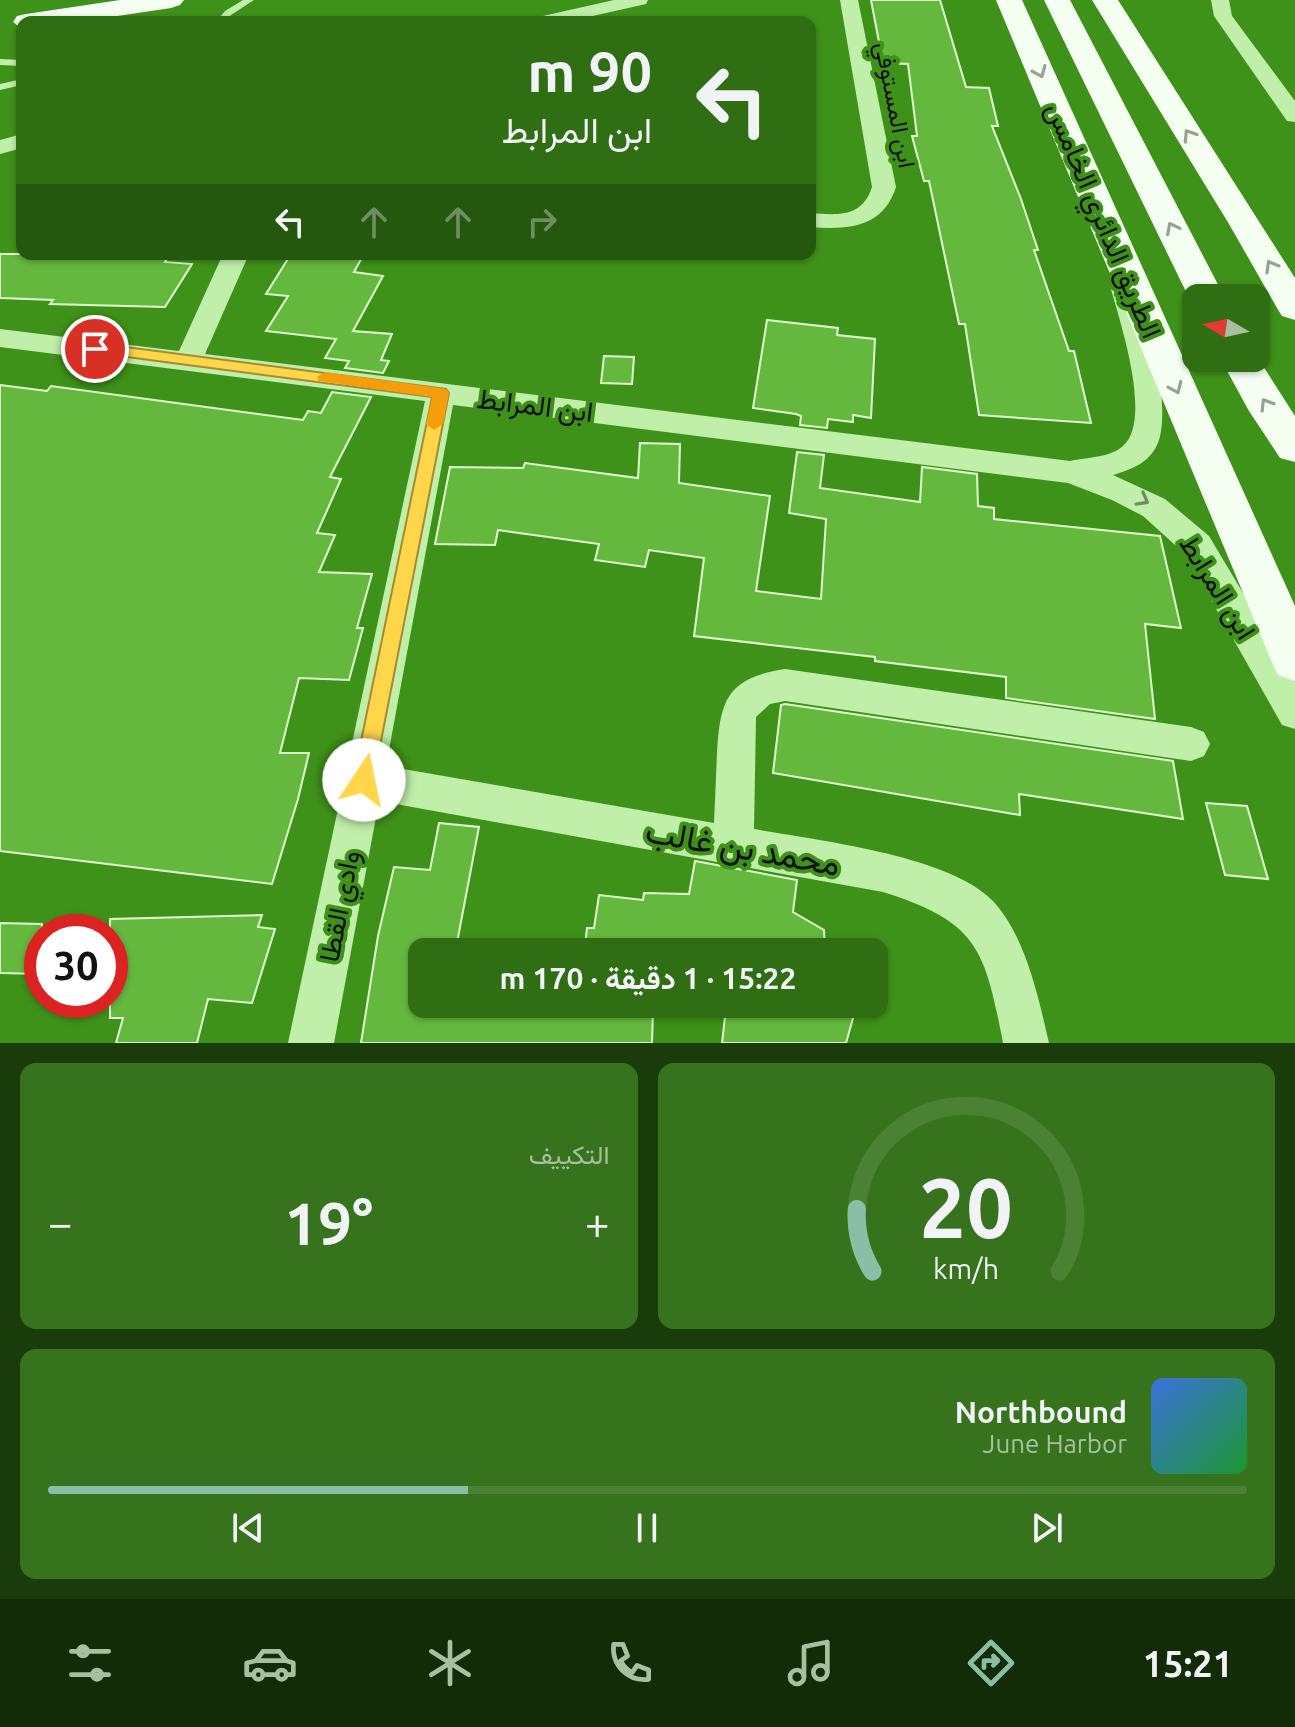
<!DOCTYPE html>
<html lang="ar">
<head>
<meta charset="utf-8">
<style>
	body { margin:0; font-family:Ubuntu,Vazirmatn,sans-serif; background:#37731c; color:#f1f3f6; direction:rtl; height:100vh; display:flex; flex-direction:column; font-size:30px; white-space:nowrap }
	* { box-sizing:border-box; margin:0 }
	p { font-size:26px; color:#a7c0a0 }
	.icon { flex:none; width:44px; height:44px; fill:none; stroke:currentColor; stroke-width:2; stroke-linecap:round; stroke-linejoin:round }
	.map { position:relative; height:1043px; overflow:hidden; direction:ltr }
	.panel { display:flex; flex-direction:column; gap:20px; padding:20px; background:#1a3c0a; flex:1 }
	.panel>* { flex:none }
	.banner { position:absolute; left:16px; top:16px; width:800px; height:244px; border-radius:16px; box-shadow:0 2px 6px #0004; direction:rtl; background:#2f6e13; color:#f1f3f6; overflow:hidden }
	.needle { width:52px; rotate:279deg }
	.controls { position:absolute; left:1182px; top:284px; display:grid; gap:16px }
	.controls a { display:grid; place-items:center; width:88px; height:88px; border-radius:16px; background:#2f6e13; box-shadow:0 2px 6px #0004; font-size:40px }
	.speed { position:absolute; left:24px; top:914px; display:flex; gap:16px; font-size:40px; font-weight:700; text-align:center }
	.speed>* { display:grid; place-content:center; width:104px; height:104px; border-radius:50%; background:#2f6e13; box-shadow:0 2px 6px #0004; line-height:1 }
	.speed .limit { border:12px solid #d22; background:#fff; color:#111 }
	.pin { position:absolute; display:grid; place-items:center; width:68px; height:68px; color:#fff; margin:-34px; border:4px solid #fff; border-radius:50%; box-shadow:0 2px 8px #0007 }
	.me { position:absolute; width:88px; margin:-44px; rotate:11deg; stroke-linejoin:round; filter:drop-shadow(0 0 6px #0008) }
	.turn { display:flex; align-items:center; gap:28px; height:168px; padding:0 32px; font-size:36px }
	.turn .icon { width:104px; height:104px; stroke-width:2.5 }
	.turn b { display:block; font-size:56px; line-height:68px }
	.lanes { display:flex; align-items:center; height:76px; padding:0 32px; background:#0003; justify-content:center; gap:40px; direction:ltr }
	.lanes .off { opacity:.35 }
	.big { font-size:60px; font-weight:700; line-height:1.1 }
	.panel .widget { flex:1; display:flex; flex-direction:column; justify-content:center; gap:12px; min-width:0; padding:0 28px; border-radius:16px; background:#37731c }
	.panel .dial { align-items:center; gap:0 }
	.dial svg { height:208px; overflow:visible; fill:none; stroke:#4a8133; stroke-width:7; stroke-linecap:round; text-anchor:middle }
	.dial text { fill:#f1f3f6; stroke:none }
	.song { display:flex; align-items:center; gap:24px }
	.cover { width:96px; height:96px; border-radius:12px; background:linear-gradient(135deg,hsl(220 70% 55%),hsl(130 70% 35%)) }
	.played { height:8px; border-radius:4px; background:linear-gradient(90deg,#8abfa5 35%,#4a8133 35%) }
	.keys { display:flex; justify-content:space-around; direction:ltr }
	.heat { display:flex; justify-content:space-between; align-items:center; font-size:44px; direction:ltr }
	.panel .tiles { flex:1; display:grid; gap:20px; grid-template-columns:1fr 1fr }
	.widget:last-child { grid-column:span 2 }
	.trip { position:absolute; left:408px; top:938px; width:480px; height:80px; border-radius:16px; background:#2f6e13; box-shadow:0 2px 6px #0004; font-weight:700; line-height:80px; text-align:center; direction:rtl }
	.tabs { display:flex; height:128px; justify-content:space-around; align-items:center; background:#132c08; color:#a7c0a0 }
	.tabs .icon { width:56px; height:56px }
	.tabs .current { color:#8abfa5 }
	.tabs b { font-size:36px; color:#f1f3f6 }
	.map>svg:first-child { display:block }
	.building { fill:#65b83e; stroke:#defbcf; stroke-width:2 }
	.lines { fill:none; stroke-linecap:round; stroke-linejoin:round }
	.lane { fill:#c0efa9; fill-rule:evenodd }
	.street { fill:#c0efa9; fill-rule:evenodd }
	.primary { fill:#f5fff1; fill-rule:evenodd }
	.oneway { stroke:#9aa097 }
	.oneway2 { stroke:#718b65 }
	.route { fill:#ffd54a; stroke:#a68a30; stroke-width:2 }
	.slow { fill:#f59e0b }
	.labels { text-anchor:middle; stroke-width:8; stroke-linejoin:round; paint-order:stroke }
	.far-street-label { font-size:24px; fill:#111; stroke:#3f9219 }
	.street-label { font-size:28px; fill:#111; stroke:#3f9219 }
	.near-street-label { font-size:34px; fill:#111; stroke:#3f9219 }
</style>
</head>
<body>
<div class="map">
<svg width="1295" height="1043" viewBox="0 0 1295 1043">
	<rect width="100%" height="100%" fill="#3f9219"/>
	<!-- building -->
	<path class="building" d="M871,0h69l26,87 23,1 9,38h-6l29,73 17,51h-4l35,101h5l17,72 -112,-8 -14,-91h-6l-30,-143h-5l-12,-45h5l-9,-72 -25,-1z
		M0,254h170l-5,8 27,2 -27,43 -115,-3 3,-4 -53,-2z
		M291,254h73l-10,18 29,4 -30,55 39,3 -11,26 8,1 -6,12 -38,-5 4,-7 -24,-3 11,-19 -70,-8 22,-35 -22,-2z
		M767,320l71,8 -1,7 38,4 -4,79 -18,-3v7l-25,-3 -1,9 -27,-3 1,-9 -5,-2 -43,-6z
		M604,356l30,1 -2,27 -31,-1z
		M0,385l47,6 4,-5 252,34 5,-9 13,2 11,-21 39,5 -41,80 11,2 -24,54 18,2 -16,37 53,2 -15,54h6l-14,52 -50,-2 -19,75h29l-11,46 -26,85 -272,-33z
		M640,443l40,1 -1,39 91,13 -14,95 65,8 5,-80 -37,-6 8,-61 27,3 -4,33 100,14 2,-35 55,7 1,32 16,2v11l166,17 21,92 -36,-4 10,95 -149,-21v-21l-131,-16v-4l-181,-21 10,-78 -55,-8 -4,17 -50,-7 4,-16 -101,-14 -3,15 -60,-1 15,-77 73,1 2,-5 113,15z
		M785,704l388,57 10,58 -164,-25 1,21 -247,-42 8,-68z
		M1206,803l41,3 21,73 -43,-4z
		M439,823l40,4 -23,121 129,-2 2,-18h7l5,-33 44,5 1,-7 45,1 6,-33 102,19 -4,32 31,18 1,22h-403v52h435l-11,39h-124l3,-26 -72,-7 -1,33h-291l17,-107 16,-69 36,3z
		M262,915l-4,12 17,2 -23,74 -44,-4 -11,44h-81l7,-25h-13v-99z
		M0,923l42,1v50l-42,-1z"/>
	<g class="lines">
		<!-- lane -->
		<path class="lane" d="M243,0h11l-23,15 -5,7h-10l9,-11z
			M0,59l22,1v6l-22,-1z
			M22,79v6l-22,5v-6z"/>
		<!-- street -->
		<path class="street" d="M614,0h34l-2,4 -80,18h-35l3,-4z
			M840,0h18l38,187c-13,41 -48,43 -86,40v-14c28,2 52,5 62,-26z
			M1211,0h18l3,16 63,85v21l-8,-1 -73,-105z
			M22,134v14l-22,6v-14z
			M223,254h26l-44,100 865,107c17,-4 40,-3 53,-15 30,-26 -3,-124 -12,-157l4,-6h18c19,28 39,132 24,162 -9,19 -26,24 -44,30l52,24 44,37 86,144v49l-13,-4 -97,-171 -42,-38 -31,-16 -44,-17 -615,-78 -67,361 328,57c1,-23 2,-46 3,-69 3,-53 9,-76 68,-85l406,58 13,5 6,12 -6,12 -13,5 -406,-60 -15,3 -14,13 -2,112c61,11 196,26 239,72 33,36 45,95 56,142h-46c-18,-94 -25,-121 -120,-151l-504,-91 -45,242h-46l137,-642 -425,-54v-18l179,22z"/>
		<!-- primary -->
		<path class="primary" d="M120,0h64l-4,5 -9,3 -94,14h-55v7l-9,-7 4,-6 9,-2z
			M996,0h26l273,606v75l-17,-6 -7,-15z
			M1044,0h26l155,298h-29v8l-7,-8z
			M1092,0h26l177,278v42l-13,-4 -5,-8 -48,-84z
			M1256,355l39,61v46l-15,-4 -31,-47 -29,-53h36z"/>
	</g>
	<!-- one-way arrows -->
	<defs><path id="oneway-chevron" d="M-2-3.5L2.5 0L-2 3.5" fill="none" stroke-width="1.6" stroke-linecap="round" stroke-linejoin="round" transform="scale(2)"/></defs>
	<g class="oneway">
		<use href="#oneway-chevron" transform="translate(1040 72) rotate(67)"/>
		<use href="#oneway-chevron" transform="translate(1189 135) rotate(-123)"/>
		<use href="#oneway-chevron" transform="translate(1172 228) rotate(-117)"/>
		<use href="#oneway-chevron" transform="translate(1271 266) rotate(-120)"/>
		<use href="#oneway-chevron" transform="translate(1176 388) rotate(66)"/>
		<use href="#oneway-chevron" transform="translate(1266 404) rotate(-122)"/>
	</g>
	<use class="oneway2" href="#oneway-chevron" transform="translate(1143 500) rotate(29)"/>
	<!-- route -->
	<path class="route" d="M95,343l351,46 3,4 -77,394 -8,3 -8,-3 -3,-7 79,-383 -343,-45 -2,-3z"/>
	<!-- slow -->
	<path class="slow" d="M325,372l121,17 3,4 -6,31 -9,6 -8,-6 6,-27 -113,-16 -2,-4z"/>
	<g class="labels">
		<!-- far-street labels -->
		<g class="far-street-label">
			<text transform="translate(895 105) rotate(79)" y="8">ابن المستوفي</text>
		</g>
		<!-- street labels -->
		<g class="street-label">
			<text transform="translate(1104 220) rotate(67)" y="10">الطريق الدائري الخامس</text>
			<text transform="translate(535 405) rotate(7)" y="10">ابن المرابط</text>
			<text transform="translate(1218 587) rotate(58)" y="10">ابن المرابط</text>
			<text transform="translate(339 906) rotate(-79)" y="10">وادي القطا</text>
		</g>
		<!-- near-street labels -->
		<g class="near-street-label">
			<text transform="translate(743 847) rotate(10)" y="12">محمد بن غالب</text>
		</g>
	</g>
</svg>
<div class="controls">
<a><svg class="needle" viewBox="-14 -14 28 28"><path d="M0-13l5 13h-10z" fill="#e53935"/><path d="M0 13l5-13h-10z" fill="#a7c0a0"/></svg></a>
</div>
<div class="speed"><div class="limit">30</div></div>
<div class="pin" style="left:95px;top:349px;background:#d93025"><svg class="icon" aria-label="arrive" viewBox="0 0 24 24"><path d="M6 21V4h12l-3 4 3 4H6"/></svg></div>
<svg class="me" style="left:364px;top:780px" viewBox="-20 -20 40 40"><circle r="19" fill="#fff"/><path d="M0-13L10 11 0 6-10 11z" fill="#ffd54a"/></svg>
<div class="trip">15:22 · 1 دقيقة · 170 m</div>
<div class="banner">
<div class="turn"><svg class="icon" aria-label="left" viewBox="0 0 24 24"><path d="M17 20v-9H6M10 6l-5 5 5 5"/></svg><div><b>90 m</b>ابن المرابط</div></div>
<div class="lanes"><svg class="icon" aria-label="left" viewBox="0 0 24 24"><path d="M17 20v-9H6M10 6l-5 5 5 5"/></svg><svg class="icon off" aria-label="ahead" viewBox="0 0 24 24"><path d="M12 20V5M6 11l6-6 6 6"/></svg><svg class="icon off" aria-label="ahead" viewBox="0 0 24 24"><path d="M12 20V5M6 11l6-6 6 6"/></svg><svg class="icon off" aria-label="right" viewBox="0 0 24 24"><path d="M7 20v-9h11M14 6l5 5-5 5"/></svg></div>
</div>
</div>
<section class="panel">
<div class="tiles">
<div class="widget dial"><svg viewBox="0 0 100 80">
<path d="M14 69A42 42 0 1 1 86 69"/>
<path d="M14 69A42 42 0 0 1 8 45" stroke="#8abfa5"/>
<text x="50" y="56" font-size="32" font-weight="700">20</text>
<text x="50" y="72" font-size="11">km/h</text>
</svg></div>
<div class="widget"><p>التكييف</p>
<div class="heat"><a>−</a><b class="big">19°</b><a>+</a></div>
</div>
<div class="widget">
<div class="song"><i class="cover"></i><div><b>Northbound</b><p>June Harbor</p></div></div>
<div class="played"></div>
<div class="keys"><svg class="icon" aria-label="previous" viewBox="0 0 24 24"><path d="M18 5L8 12l10 7zM5 5v14"/></svg><svg class="icon" aria-label="pause" viewBox="0 0 24 24"><path d="M8 5v14M16 5v14"/></svg><svg class="icon" aria-label="next" viewBox="0 0 24 24"><path d="M6 5l10 7-10 7zM19 5v14"/></svg></div>
</div>
</div>
</section>
<nav class="tabs">
<b>15:21</b>
<svg class="icon current" aria-label="directions" viewBox="0 0 24 24"><path d="M12 3l9 9-9 9-9-9zM9 14v-3h6M13 9l2 2-2 2"/></svg>
<svg class="icon" aria-label="music" viewBox="0 0 24 24"><path d="M9 18V5l10-2v13"/><circle cx="6" cy="18" r="3"/><circle cx="16" cy="16" r="3"/></svg>
<svg class="icon" aria-label="phone" viewBox="0 0 24 24"><path d="M5 4h4l2 5-3 2q2 4 5 5l2-3 5 2v4C11 20 4 13 5 4z"/></svg>
<svg class="icon" aria-label="climate" viewBox="0 0 24 24"><path d="M12 3v18M4 7l16 10M4 17L20 7"/></svg>
<svg class="icon" aria-label="car" viewBox="0 0 24 24"><path d="M5 17H2v-5l4-1 3-4h7l3 4 3 1v5h-3M9 17h6M6 11h13"/><circle cx="7" cy="17" r="2"/><circle cx="17" cy="17" r="2"/></svg>
<svg class="icon" aria-label="filters" viewBox="0 0 24 24"><path d="M4 7h16M4 17h16"/><circle cx="9" cy="7" r="2"/><circle cx="15" cy="17" r="2"/></svg>
</nav>
</body>
</html>
